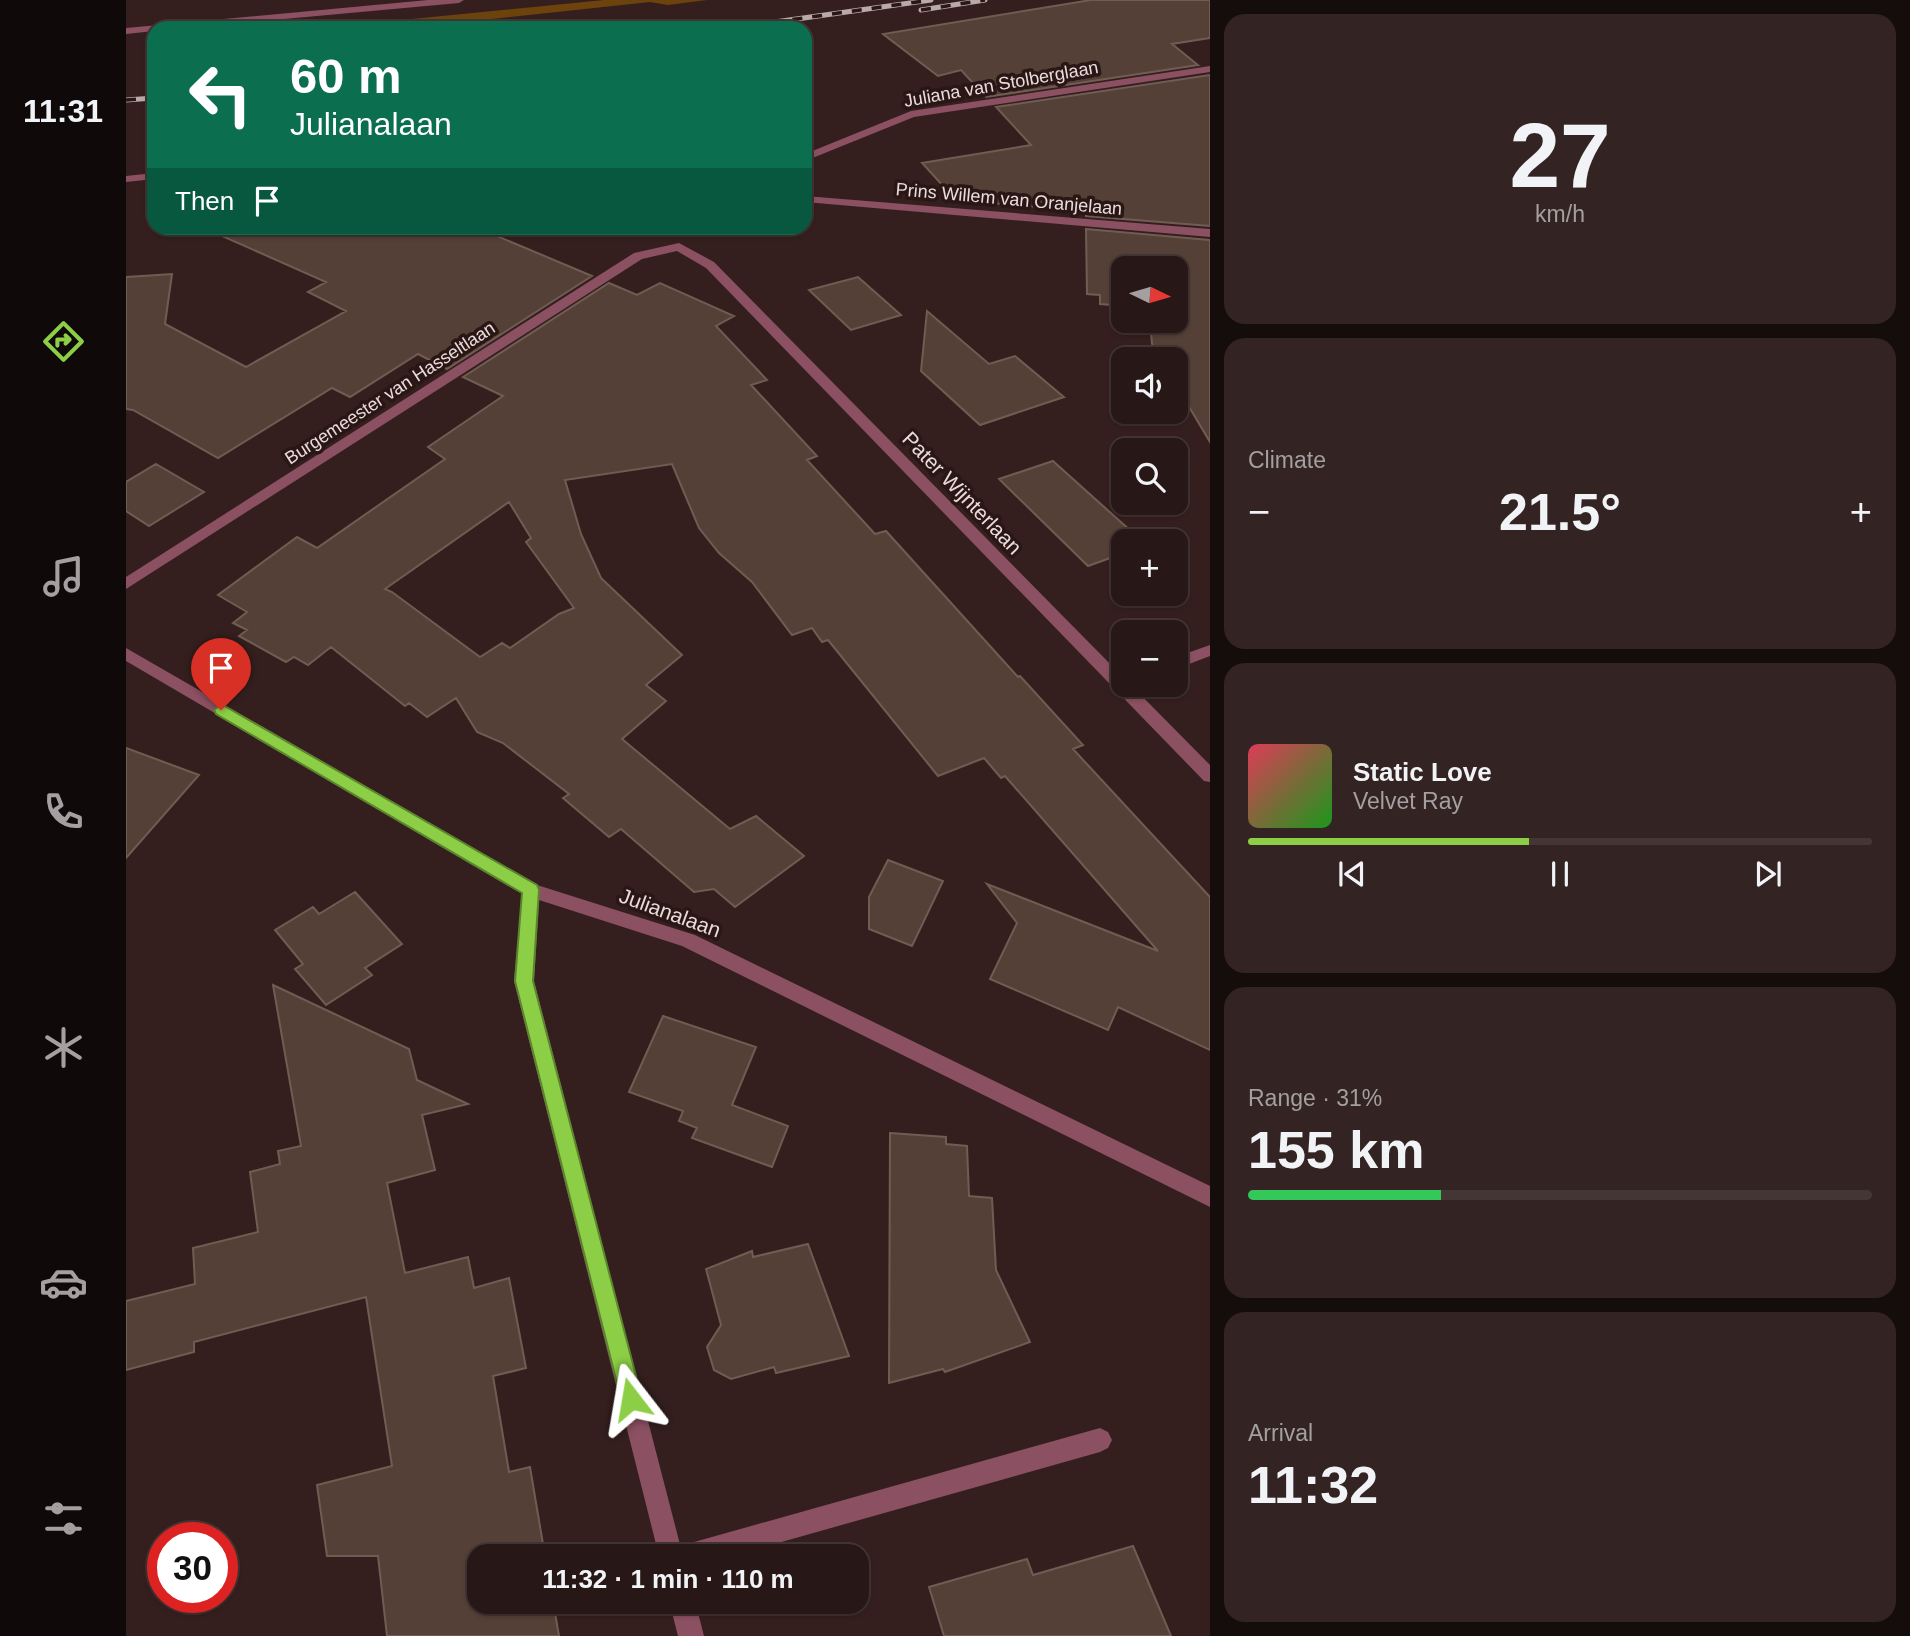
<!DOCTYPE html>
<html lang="en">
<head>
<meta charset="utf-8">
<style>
	body { margin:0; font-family:Helvetica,sans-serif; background:#332423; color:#f1f3f6; height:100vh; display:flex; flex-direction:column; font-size:26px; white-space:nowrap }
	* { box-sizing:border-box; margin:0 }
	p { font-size:23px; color:#a49fa1 }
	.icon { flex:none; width:38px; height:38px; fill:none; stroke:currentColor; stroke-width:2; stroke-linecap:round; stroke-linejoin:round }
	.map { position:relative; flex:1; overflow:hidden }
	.details { display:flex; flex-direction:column; gap:14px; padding:14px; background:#150d0c; width:700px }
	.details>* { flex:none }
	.banner { position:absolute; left:21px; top:21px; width:665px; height:214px; border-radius:21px; box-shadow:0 2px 5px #0004,0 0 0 2px #433635; background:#0b6e4f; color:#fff; overflow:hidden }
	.needle { width:46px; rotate:95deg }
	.tools { position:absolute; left:985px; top:256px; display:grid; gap:14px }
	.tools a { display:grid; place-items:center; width:77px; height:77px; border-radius:14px; background:#271716; box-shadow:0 2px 5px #0004,0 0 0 2px #433635; font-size:35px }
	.speed { position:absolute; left:21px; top:1522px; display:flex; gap:14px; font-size:35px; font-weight:700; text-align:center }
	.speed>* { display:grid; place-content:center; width:91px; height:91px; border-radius:50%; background:#271716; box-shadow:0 2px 5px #0004,0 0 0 2px #433635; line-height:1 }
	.speed .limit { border:10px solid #d22; background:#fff; color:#111 }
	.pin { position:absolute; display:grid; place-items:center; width:60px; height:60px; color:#fff; margin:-72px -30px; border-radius:50% 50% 50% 0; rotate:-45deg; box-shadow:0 0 7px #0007 }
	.pin .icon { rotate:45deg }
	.me { position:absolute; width:77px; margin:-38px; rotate:346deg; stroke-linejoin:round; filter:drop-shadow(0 0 5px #0008) }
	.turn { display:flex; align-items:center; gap:24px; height:147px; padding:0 28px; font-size:32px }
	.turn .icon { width:91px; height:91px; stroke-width:2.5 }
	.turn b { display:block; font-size:49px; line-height:60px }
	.then { display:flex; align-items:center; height:66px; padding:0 28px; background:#0003; gap:14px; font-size:26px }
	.big { font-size:52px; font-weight:700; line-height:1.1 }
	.details .card { flex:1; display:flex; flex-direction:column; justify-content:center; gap:10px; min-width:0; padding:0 24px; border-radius:21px; background:#332423 }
	.details .dial { align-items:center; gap:0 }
	.dial b { font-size:91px; line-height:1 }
	.song { display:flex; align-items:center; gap:21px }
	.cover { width:84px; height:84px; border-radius:10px; background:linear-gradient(135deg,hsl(350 70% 55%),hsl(120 70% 35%)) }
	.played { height:7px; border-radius:4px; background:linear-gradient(90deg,#8cce45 45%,#433635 45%) }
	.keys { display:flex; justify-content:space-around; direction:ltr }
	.heat { display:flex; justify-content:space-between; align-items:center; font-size:38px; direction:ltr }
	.charge { height:10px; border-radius:5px; background:linear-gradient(90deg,#34c759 31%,#433635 0) }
	.trip { position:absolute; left:341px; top:1544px; width:402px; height:70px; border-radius:21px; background:#271716; box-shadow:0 2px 5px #0004,0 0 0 2px #433635; font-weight:700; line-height:70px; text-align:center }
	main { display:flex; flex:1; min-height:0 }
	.tabs { display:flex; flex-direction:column; width:126px; justify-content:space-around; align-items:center; background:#100909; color:#a49fa1 }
	.tabs .icon { width:49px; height:49px }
	.tabs .current { color:#8cce45 }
	.tabs b { font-size:32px; color:#f1f3f6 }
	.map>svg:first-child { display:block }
	.green { fill:#6c420d }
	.building { fill:#544037; stroke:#715c53; stroke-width:2; fill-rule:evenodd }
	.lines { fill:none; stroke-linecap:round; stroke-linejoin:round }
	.service { fill:#8b5062; fill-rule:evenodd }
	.minor { fill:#8b5062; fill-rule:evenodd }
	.rail-casing { stroke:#b9a9a8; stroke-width:5 }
	.rail { stroke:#291615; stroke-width:3.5; stroke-dasharray:10; stroke-linecap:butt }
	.route { fill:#8cce45; stroke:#5b862d; stroke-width:2 }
	.labels { text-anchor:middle; stroke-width:7; stroke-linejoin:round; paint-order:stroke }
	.far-street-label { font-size:18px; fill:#eadcdb; stroke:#291615 }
	.street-label { font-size:21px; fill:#eadcdb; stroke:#291615 }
</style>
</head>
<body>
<main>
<nav class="tabs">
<b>11:31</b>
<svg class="icon current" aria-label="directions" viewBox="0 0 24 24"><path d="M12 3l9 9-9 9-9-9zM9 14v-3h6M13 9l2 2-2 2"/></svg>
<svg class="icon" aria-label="music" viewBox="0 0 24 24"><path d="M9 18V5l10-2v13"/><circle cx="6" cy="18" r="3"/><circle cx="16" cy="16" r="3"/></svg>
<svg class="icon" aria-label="phone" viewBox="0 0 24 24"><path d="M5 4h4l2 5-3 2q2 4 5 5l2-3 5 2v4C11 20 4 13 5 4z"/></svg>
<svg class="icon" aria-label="climate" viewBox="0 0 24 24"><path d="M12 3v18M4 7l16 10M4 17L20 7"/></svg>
<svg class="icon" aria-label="car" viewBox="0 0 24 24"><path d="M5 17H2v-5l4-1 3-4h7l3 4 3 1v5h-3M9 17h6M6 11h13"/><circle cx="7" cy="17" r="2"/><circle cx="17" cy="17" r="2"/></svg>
<svg class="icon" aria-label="filters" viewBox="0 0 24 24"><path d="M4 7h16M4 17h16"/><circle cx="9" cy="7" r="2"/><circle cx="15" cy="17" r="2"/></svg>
</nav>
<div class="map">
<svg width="1084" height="1636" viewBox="0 0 1084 1636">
	<rect width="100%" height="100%" fill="#341f1e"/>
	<!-- green -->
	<path class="green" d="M478,0h103l-39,5 -18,-3 -241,26h-88z"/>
	<!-- building -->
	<path class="building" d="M965,0h119v38l-38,6 26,21 -212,32 -25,-27 -23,6 -55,-42z
		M1084,75v151l-124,-10v-5l-130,-11 -34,-37 109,-18 -35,-38z
		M78,228h274l114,48 -145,93 -29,-15 -68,43 -18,-9 -114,70 -85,-48 -7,-1v-132l46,-3 -7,50 81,43 100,-56 -38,-19 18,-10z
		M960,229l124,11v202l-34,-57v-26h-15l-9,-15 -2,-24h26v-52h-52v38l-24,-2v-9l-13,-1z
		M732,277l43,38 -50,15 -42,-40z
		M483,283l28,12 23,-12 74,33 -18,10 51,54 -16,5 66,71 -10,4 68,74 11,-3 132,146 2,-1 63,69 -10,4 137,148v153l-92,-43 -10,23 -118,-51 27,-56 -30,-39 171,67 -153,-175 -4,2 -17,-20 -46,18 -110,-136 -6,2 -10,-14 -20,7 -40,-53 -33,-29 -20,-25 -27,-64 -107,16 16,54 20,44 81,77 -36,30 20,16 -44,38 108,90 26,-13 48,40 -69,51 -21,-18 -20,3 -73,-63 -12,8 -46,-39 6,-4 -66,-51 -26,-11 -21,-34 -29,19 -18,-14 -4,3 -74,-59 -23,18 -14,-8 -8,5 -47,-26 8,-6 -14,-7 14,-11 -29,-17 79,-58 20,11 128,-89 -17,-12 75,-51 -40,-19zM383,502l22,36 -5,4 48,66 -15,6 -49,34 -8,-5 -22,14 -88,-65 -7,-3z
		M801,311l62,53 26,-8 49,41 -84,28 -59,-54z
		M927,461l20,18 69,62h-18v12l-36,13 -89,-87z
		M30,464l48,28 -55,34 -23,-15v-29z
		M0,748l73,27 -73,83z
		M762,860l55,21 -31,65 -43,-17v-32z
		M229,892l47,52 -37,24 7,7 -46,30 -31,-36 8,-5 -28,-34 38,-23 6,7z
		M147,985l136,64 8,31 51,24 -46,11 13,55 -48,13 18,90 63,-16 6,31 35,-10 17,90 -33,8 16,96 21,-5 15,89h-65v45h73l6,35h-172l-9,-80h-51l-10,-71 75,-19 -26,-169 -172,45v10l-68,18v-69l69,-17 -2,-36 65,-16 -8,-60 30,-8 -2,-13 23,-5z
		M537,1016l93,31 -24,58 56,21 -16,41 -80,-29 5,-10 -18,-7 4,-10 -54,-19z
		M764,1133l56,4v7l21,2 2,50 23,2 4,72 34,72 -85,30 -2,-3 -54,14z
		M682,1244l41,112 -73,17 -2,-6 -43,12 -17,-9 -7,-23 14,-22 -15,-56 46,-18 1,6z
		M1007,1546l38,90h-227l-15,-49 98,-28 6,16z"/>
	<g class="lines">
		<!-- service -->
		<path class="service" d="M28,173v6l-28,3v-6z
			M1084,645v11l-34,13v-12z
			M974,1428l8,4 4,8 -4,8 -8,4 -368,104h-57l3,-9 9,-3z"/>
		<!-- minor -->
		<path class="minor" d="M302,0h36l-5,3 -273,25h-32v3l-28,3v-6z
			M1084,66v6l-296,45 -109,44v-7l106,-43z
			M679,196l405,33v8l-405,-35z
			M553,243l35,19 410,416v6h6l80,81v17l-6,-1 -498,-513 -29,-17 -35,8 -516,330v-12l508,-324z
			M0,648l411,237 158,50 515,251v21l-528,-261 -143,-46 -5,81 149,575h-24l-145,-575 8,-88 -396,-232z
			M543,1601h26l9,35h-26z"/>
		<!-- rail casing -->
		<g class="rail-casing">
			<path id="rail" d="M795,10l64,-10
				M607,28l198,-28
				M0,100l28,-2"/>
		</g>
		<!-- rail -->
		<use href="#rail" class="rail"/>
	</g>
	<!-- route -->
	<path class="route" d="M95,704l316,181 2,5 -6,91 109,418 -3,8 -8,3 -7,-3 -3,-8 -106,-418 7,-88 -306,-179 -2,-4z"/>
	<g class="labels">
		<!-- far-street labels -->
		<g class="far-street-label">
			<text transform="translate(875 84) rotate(-10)" y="6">Juliana van Stolberglaan</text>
			<text transform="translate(883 199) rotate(5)" y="6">Prins Willem van Oranjelaan</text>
			<text transform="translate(264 393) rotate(-33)" y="6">Burgemeester van Hasseltlaan</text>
		</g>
		<!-- street labels -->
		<g class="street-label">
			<text transform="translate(836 493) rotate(46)" y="7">Pater Wijnterlaan</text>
			<text transform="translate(544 913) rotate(20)" y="7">Julianalaan</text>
		</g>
	</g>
</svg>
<div class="tools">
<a><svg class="needle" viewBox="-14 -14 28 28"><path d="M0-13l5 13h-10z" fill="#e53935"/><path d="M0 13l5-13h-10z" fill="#a49fa1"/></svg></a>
<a><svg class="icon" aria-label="sound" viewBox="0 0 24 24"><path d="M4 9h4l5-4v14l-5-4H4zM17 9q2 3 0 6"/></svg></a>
<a><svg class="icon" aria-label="search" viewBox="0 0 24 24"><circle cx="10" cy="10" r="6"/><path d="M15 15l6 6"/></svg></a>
<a>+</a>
<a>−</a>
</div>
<div class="speed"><div class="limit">30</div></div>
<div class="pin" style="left:95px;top:710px;background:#d93025"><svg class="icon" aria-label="arrive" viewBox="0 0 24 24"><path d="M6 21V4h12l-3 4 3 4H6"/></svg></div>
<svg class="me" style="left:505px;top:1399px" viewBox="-20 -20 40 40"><path d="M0-17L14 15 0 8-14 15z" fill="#8cce45" stroke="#fff" stroke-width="4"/></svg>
<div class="trip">11:32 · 1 min · 110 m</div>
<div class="banner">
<div class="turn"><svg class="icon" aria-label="left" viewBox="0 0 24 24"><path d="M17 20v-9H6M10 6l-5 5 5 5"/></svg><div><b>60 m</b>Julianalaan</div></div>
<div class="then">Then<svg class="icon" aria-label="arrive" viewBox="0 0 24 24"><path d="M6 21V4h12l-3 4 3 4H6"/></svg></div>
</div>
</div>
<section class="details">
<div class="card dial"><b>27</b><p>km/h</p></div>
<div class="card"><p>Climate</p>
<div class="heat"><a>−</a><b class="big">21.5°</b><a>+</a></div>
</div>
<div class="card">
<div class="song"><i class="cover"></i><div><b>Static Love</b><p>Velvet Ray</p></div></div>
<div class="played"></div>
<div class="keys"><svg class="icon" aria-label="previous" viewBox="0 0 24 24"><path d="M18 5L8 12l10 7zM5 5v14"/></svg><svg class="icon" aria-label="pause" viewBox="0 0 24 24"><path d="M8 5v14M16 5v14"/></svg><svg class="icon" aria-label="next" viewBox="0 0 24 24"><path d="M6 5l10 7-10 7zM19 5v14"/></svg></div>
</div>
<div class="card"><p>Range · 31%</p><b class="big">155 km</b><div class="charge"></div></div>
<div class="card"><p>Arrival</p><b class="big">11:32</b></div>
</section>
</main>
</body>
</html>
